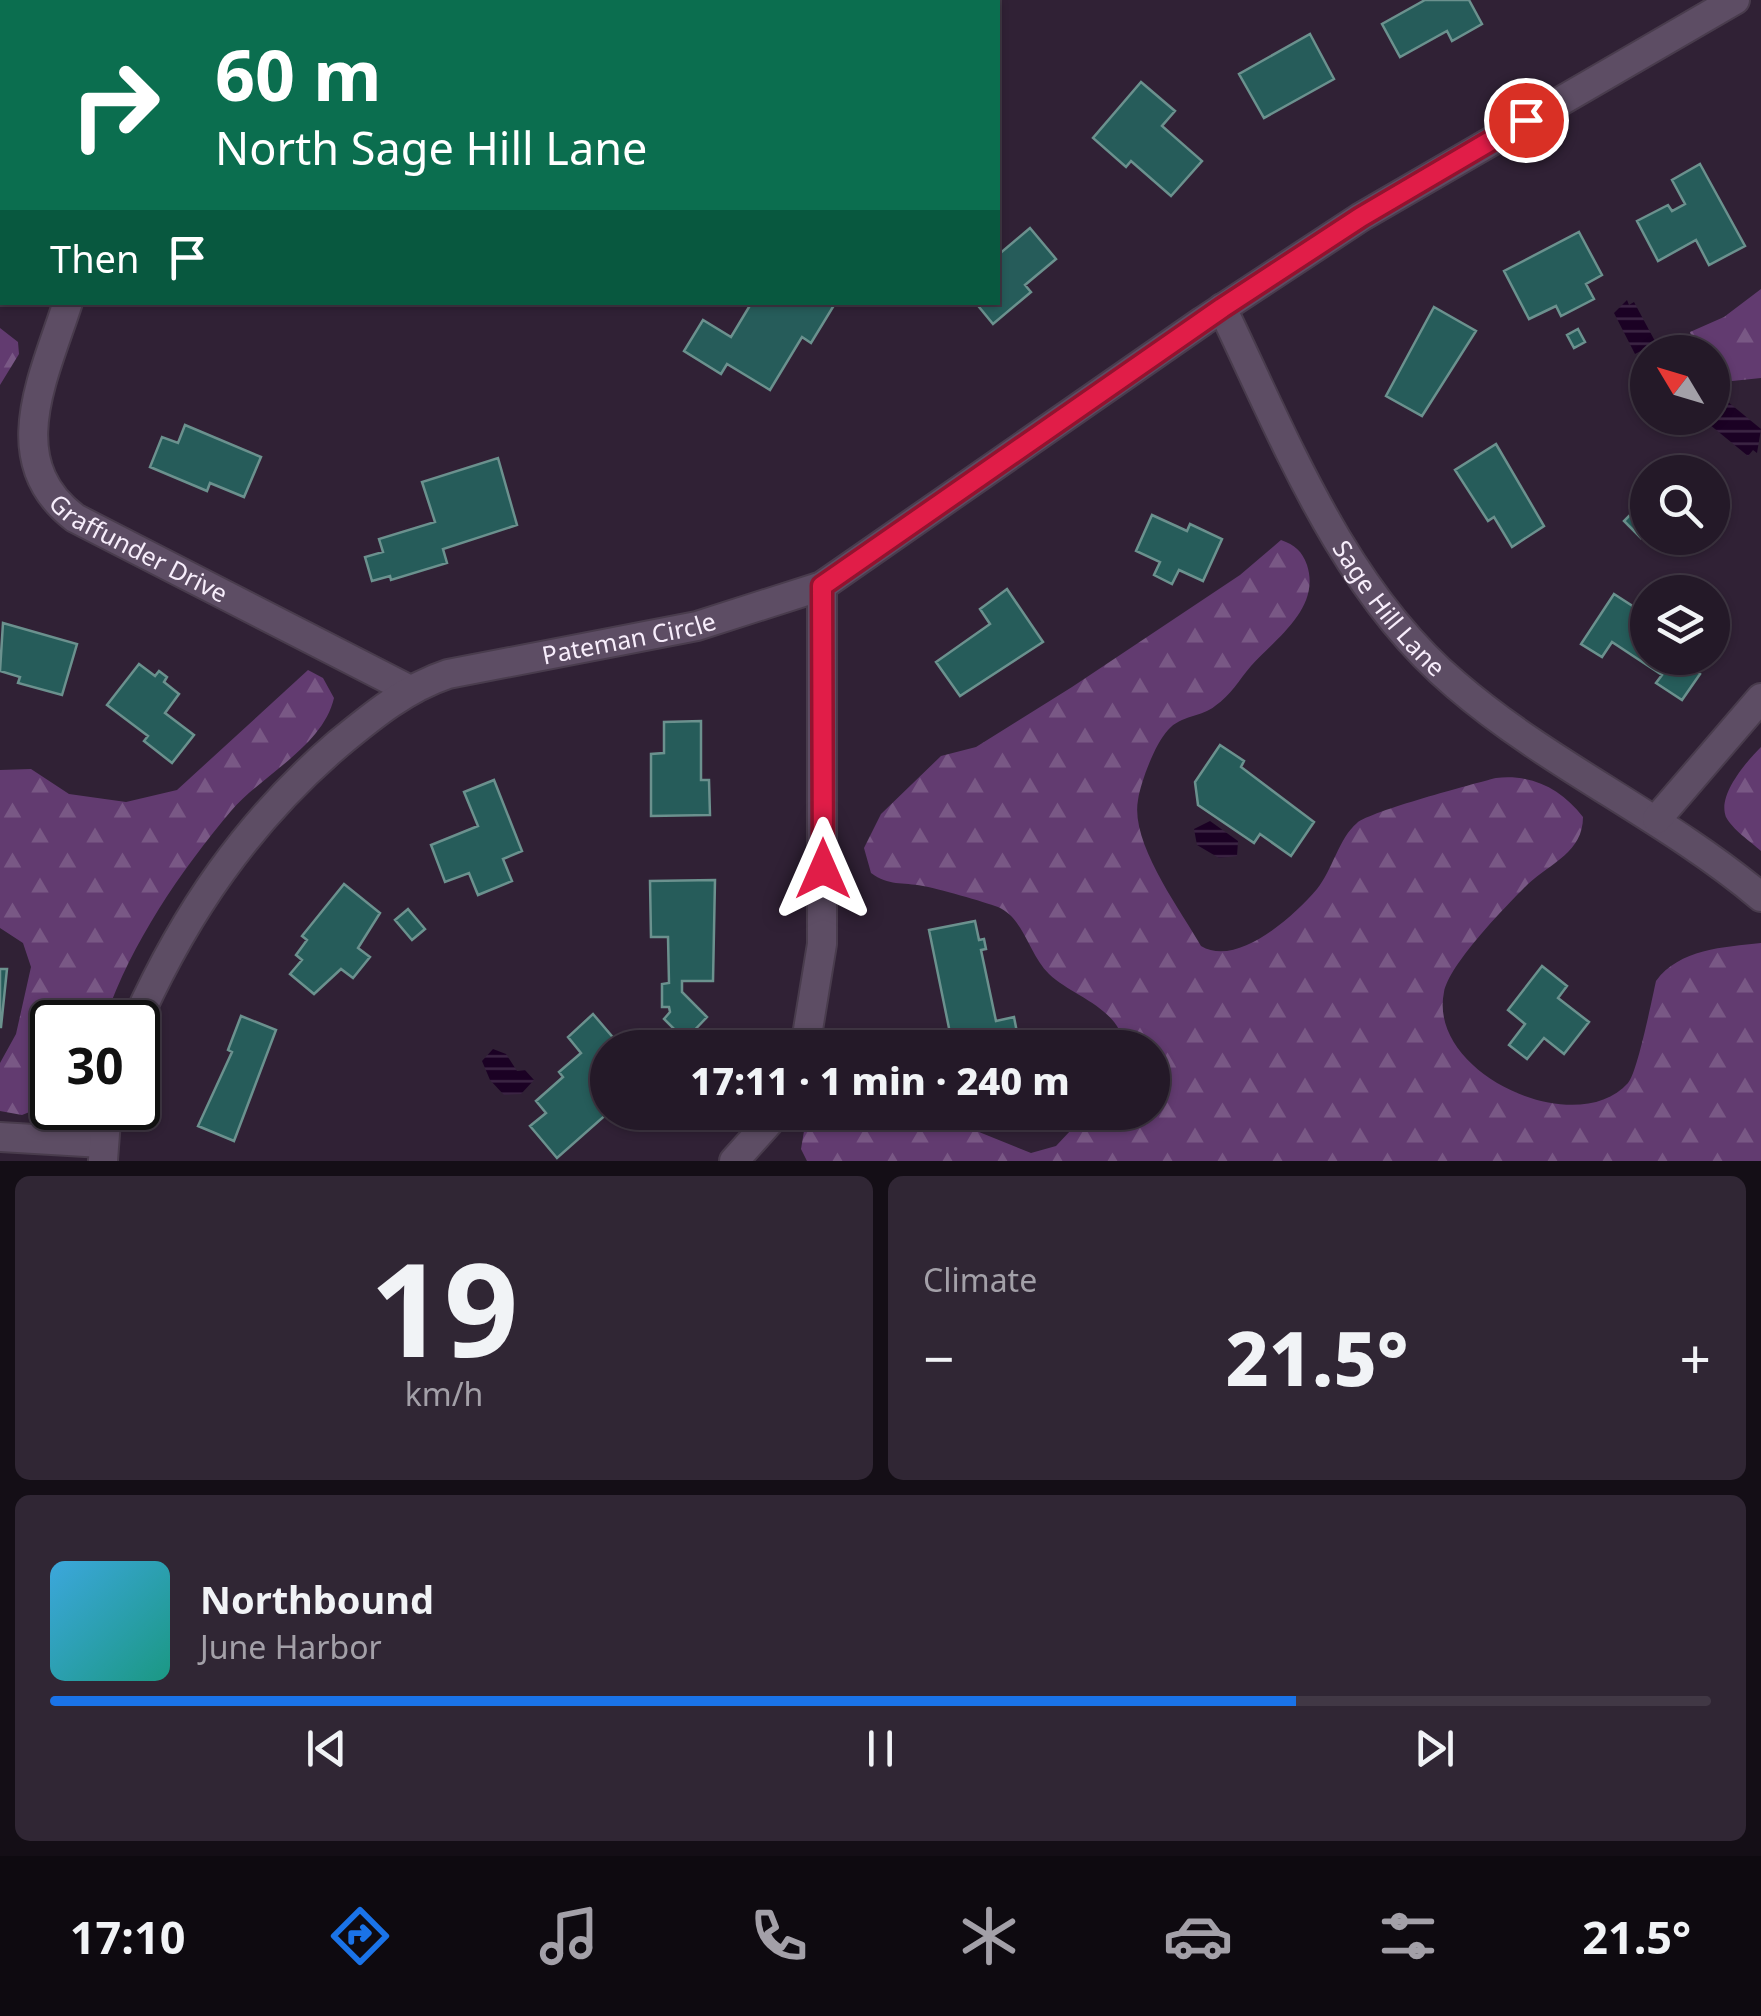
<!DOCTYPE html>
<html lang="en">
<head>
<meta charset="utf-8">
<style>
	body { margin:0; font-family:"Noto Sans",sans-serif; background:#302634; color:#f1f3f6; height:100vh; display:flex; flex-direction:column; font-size:38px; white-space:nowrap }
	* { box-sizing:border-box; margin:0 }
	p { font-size:32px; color:#a3a0a8 }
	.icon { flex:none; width:55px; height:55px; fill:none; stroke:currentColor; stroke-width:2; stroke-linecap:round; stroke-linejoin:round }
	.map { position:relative; height:1161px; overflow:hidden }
	.panel { display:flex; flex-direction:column; gap:15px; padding:15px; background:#140e16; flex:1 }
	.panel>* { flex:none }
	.banner { position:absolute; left:0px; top:0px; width:1000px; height:305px; box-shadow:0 2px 8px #0004,0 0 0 2px #413845; background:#0b6e4f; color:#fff; overflow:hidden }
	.needle { width:65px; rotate:308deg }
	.fabs { position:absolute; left:1630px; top:335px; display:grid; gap:20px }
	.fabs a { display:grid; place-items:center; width:100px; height:100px; border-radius:50%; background:#241928; box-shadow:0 2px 8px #0004,0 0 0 2px #413845; font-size:50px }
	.speed { position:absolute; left:30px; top:1000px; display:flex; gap:20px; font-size:50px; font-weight:700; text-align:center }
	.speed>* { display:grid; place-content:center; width:130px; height:130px; border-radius:50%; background:#241928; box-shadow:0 2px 8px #0004,0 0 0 2px #413845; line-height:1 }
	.speed .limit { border:5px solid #111; border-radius:15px; background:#fff; color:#111 }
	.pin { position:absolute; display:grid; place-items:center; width:85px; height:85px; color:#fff; margin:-42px; border:5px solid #fff; border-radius:50%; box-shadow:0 2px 10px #0007 }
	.me { position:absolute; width:110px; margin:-55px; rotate:0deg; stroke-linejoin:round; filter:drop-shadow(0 0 8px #0008) }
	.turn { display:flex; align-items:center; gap:35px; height:210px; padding:0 50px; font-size:45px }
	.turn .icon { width:130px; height:130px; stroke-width:2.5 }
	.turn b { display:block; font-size:70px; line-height:85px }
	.then { display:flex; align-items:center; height:95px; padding:0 50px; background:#0003; gap:20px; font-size:38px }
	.big { font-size:75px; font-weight:800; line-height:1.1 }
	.panel .tile { flex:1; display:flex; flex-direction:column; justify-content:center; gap:15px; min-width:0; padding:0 35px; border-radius:15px; background:#302634 }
	.panel .dial { align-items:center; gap:0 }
	.dial b { font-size:130px; line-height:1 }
	.song { display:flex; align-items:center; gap:30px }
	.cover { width:120px; height:120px; border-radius:15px; background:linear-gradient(135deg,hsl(200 70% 55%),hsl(170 70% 35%)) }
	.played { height:10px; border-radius:5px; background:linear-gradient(90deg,#1a73e8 75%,#413845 75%) }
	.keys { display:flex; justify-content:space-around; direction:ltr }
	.heat { display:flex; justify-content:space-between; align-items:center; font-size:55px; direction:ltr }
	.panel .tiles { flex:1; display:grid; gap:15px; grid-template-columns:1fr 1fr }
	.tile:last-child { grid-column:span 2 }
	.trip { position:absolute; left:590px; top:1030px; width:580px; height:100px; border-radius:50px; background:#241928; box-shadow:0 2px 8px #0004,0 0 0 2px #413845; font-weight:800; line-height:100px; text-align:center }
	.dock { display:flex; height:160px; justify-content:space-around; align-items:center; background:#0e0a10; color:#a3a0a8 }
	.dock .icon { width:70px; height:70px }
	.dock .selected { color:#1a73e8 }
	.dock b { font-size:45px; color:#f1f3f6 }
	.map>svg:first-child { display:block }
	.forest { fill:url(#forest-firs) }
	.water { fill:url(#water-rules) }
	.building { fill:#265c5a; stroke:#6b918e; stroke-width:2.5 }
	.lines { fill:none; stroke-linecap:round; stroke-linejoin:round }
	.street-casing { stroke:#493c4d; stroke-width:32 }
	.street { stroke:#5d4d64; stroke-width:28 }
	.route-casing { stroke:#92132f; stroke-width:25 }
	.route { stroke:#e11d48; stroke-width:18 }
	.labels { text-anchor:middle; stroke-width:10; stroke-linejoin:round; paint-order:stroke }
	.street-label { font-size:25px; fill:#f7edfb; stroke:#140e17 }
</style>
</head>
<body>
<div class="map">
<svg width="1761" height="1161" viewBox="0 0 1761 1161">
	<defs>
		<pattern id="forest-firs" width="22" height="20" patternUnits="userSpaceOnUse" patternTransform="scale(2.5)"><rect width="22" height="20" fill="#623b70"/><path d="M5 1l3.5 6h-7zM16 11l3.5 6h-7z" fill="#795885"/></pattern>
		<pattern id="water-rules" width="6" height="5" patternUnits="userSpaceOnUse" patternTransform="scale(2.5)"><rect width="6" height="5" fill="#1b0124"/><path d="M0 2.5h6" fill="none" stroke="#3d2645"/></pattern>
	</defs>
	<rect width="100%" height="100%" fill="#302135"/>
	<!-- forest -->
	<path class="forest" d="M1761,289v89l-48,5 -1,-31h-16l-6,-20 34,-15z
		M0,328l18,14 1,12 -19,31z
		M1281,540c14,5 21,11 26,25 14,43 -31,73 -56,101 -12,14 -20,29 -36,40 -13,11 -34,9 -47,24 -13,14 -27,51 -30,70 -8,43 42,109 63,146 36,22 92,-29 116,-57 15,-18 22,-51 40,-66 14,-12 116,-39 139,-45 37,-4 65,11 87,39 0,35 -32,46 -55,67 -22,22 -78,79 -84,108 -17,82 133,149 184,91 9,-9 24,-84 28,-102 23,-32 68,-34 105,-38v218h-954l-6,-12 6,-36h125l99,40 25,-7 31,-33 65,-1v-64l-28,-1c-3,-39 -51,-50 -75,-73 -20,-19 -25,-56 -51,-67 -13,-5 -62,-19 -75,-21 -21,-4 -34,0 -52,-13l-7,-25 17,-34 60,-58 35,-9 96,-60 168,-112z
		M308,670l15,8 11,20c-11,48 -72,77 -103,113 -52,62 -101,134 -127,211h-52v81l-30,12 -22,-4v-48l16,-29 15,-67 -8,-24 -23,-15v-158l31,-1 38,25 57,8 51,-12z
		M1761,747v104c-10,-9 -29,-22 -35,-34 -9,-22 21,-56 35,-70z"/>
	<!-- water -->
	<path class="water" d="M1627,300l2,5 5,-3 22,41 -21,11 -21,-41z
		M1722,397l39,32 -4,24 -4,-3 -5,6 -44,-36 8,-2 1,-9z
		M1210,821l28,20 -1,15 -18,2 -22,-13 -3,-16z
		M493,1049l13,5 11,17 8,-1 9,10 -13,14 -17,1 -14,-15 -8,-19z"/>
	<!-- building -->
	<path class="building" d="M1425,0h44l13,24 -30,17 -5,-10 -47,26 -18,-33z
		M1310,34l24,45 -70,39 -25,-44z
		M1141,82l34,29 -13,15 40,35 -31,35 -40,-35 -5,6 -33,-29z
		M1700,164l45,82 -36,19 -13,-25 -38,21 -21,-40 31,-16 4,6 13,-7 -13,-24z
		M1030,228l26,31 -31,26 6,7 -38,32 -18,-22h23v-47z
		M1579,232l23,43 -16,9 8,15 -33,17 -5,-10 -27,13 -25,-48z
		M752,302h84l-25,41 -9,-6 -32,53 -43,-26 -6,10 -37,-23 19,-31 28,17z
		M1434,307l42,24 -54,85 -36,-20z
		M1578,329l7,13 -11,6 -7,-13z
		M185,425l76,32 -17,40 -34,-14 -3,8 -57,-24 12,-30 16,6z
		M1496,444l48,82 -32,21 -18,-30 -6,4 -33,-51z
		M498,458l19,67 -74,24 4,14 -56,17 -1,-4 -18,5 -7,-24 18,-5 -4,-13 56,-17 -13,-40z
		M1638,507l10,10v15l-7,6 -17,-17z
		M1152,515l35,16 3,-7 32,15 -19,42 -24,-11 -7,14 -18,-9 6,-13 -24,-11z
		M1007,589l36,53 -83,54 -24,-34 54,-38 -10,-15z
		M1614,594l34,22v42h45l-5,8 12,8 -18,26 -26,-17 6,-8 -50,-33 -10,15 -21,-13z
		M3,623l74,21 -15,51 -44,-12 2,-6 -20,-6z
		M139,664l16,12 4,-5 8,6 -3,5 15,12 -14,19 29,22 -22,28 -28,-22 4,-5 -41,-31z
		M701,721v59h8l1,35 -59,1v-62l13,-1v-31z
		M1220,745l24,16 -3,6 73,55 -23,34 -31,-22 -6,9 -56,-38 -3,-23z
		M494,780l28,71 -19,8 9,22 -34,14 -9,-22 -24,9 -14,-37 47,-19 -14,-34z
		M715,880l-2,101h-31v11l25,25 -22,23 -21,-21 6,-7 -1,-5h-7v-23l7,-1 -1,-46h-17l-1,-56z
		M344,884l36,29 -22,35 12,9 -17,21 -12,-9 -27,25 -24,-20 12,-14 -6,-5 11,-15 -5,-4z
		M408,909l17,20 -13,11 -17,-20z
		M975,921l4,19 5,-1 2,10 -5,1 15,71 18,-4 6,31h-83l-2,-11 15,-4 -21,-103z
		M1542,966l25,20 -9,12 31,24 -25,32 -20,-16 -17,21 -18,-14 16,-21 -17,-14z
		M0,969h7l-6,58h-1z
		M593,1014l29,34h-14l1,64 -52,46 -27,-32 16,-13 -10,-12 27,-24 -4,-5 22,-19 -13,-16z
		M241,1016l35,14 -42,111 -36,-15 34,-74 -4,-2z"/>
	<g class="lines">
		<!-- street casing -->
		<g class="street-casing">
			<g id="street">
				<path d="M189,2l1,-2"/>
				<path id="s1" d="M68,302c-24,75 -68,159 7,216l335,172"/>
				<path id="s2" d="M1222,308c63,131 121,282 234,377 94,81 210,132 305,212"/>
				<path d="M1657,819l104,-121"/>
				<path id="s3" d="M136,1022c49,-109 111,-200 202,-278 34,-28 68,-56 110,-70l249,-48 125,-40 381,-265 158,-104 374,-217"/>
				<path d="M805,1048l17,-104v-358"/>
				<path d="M0,1137l102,6"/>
				<path d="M103,1160l4,-52"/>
				<path d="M734,1161l44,-49"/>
			</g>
		</g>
		<!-- street -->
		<use href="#street" class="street"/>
	</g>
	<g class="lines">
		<!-- route casing -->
		<g class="route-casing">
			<path id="route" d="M823,869l-1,-283 400,-278 139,-91 165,-97"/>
		</g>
		<!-- route -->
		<use href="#route" class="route"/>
	</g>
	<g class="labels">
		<!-- street labels -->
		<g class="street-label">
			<text dy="9" stroke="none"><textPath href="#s1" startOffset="305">Graffunder Drive</textPath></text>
			<text dy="9" stroke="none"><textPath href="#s2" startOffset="345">Sage Hill Lane</textPath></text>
			<text dy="9" stroke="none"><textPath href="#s3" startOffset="662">Pateman Circle</textPath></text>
		</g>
	</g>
</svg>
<div class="fabs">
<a><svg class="needle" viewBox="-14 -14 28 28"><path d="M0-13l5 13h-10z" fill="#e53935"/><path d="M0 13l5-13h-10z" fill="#a3a0a8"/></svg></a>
<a><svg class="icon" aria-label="search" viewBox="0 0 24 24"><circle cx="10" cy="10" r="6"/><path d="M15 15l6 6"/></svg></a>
<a><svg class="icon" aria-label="layers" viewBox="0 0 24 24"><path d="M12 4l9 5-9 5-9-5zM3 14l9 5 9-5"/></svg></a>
</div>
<div class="speed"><div class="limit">30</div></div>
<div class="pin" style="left:1526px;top:120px;background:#d93025"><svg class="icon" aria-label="arrive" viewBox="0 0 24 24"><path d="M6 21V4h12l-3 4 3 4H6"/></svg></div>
<svg class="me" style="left:823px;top:869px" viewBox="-20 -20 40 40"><path d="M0-17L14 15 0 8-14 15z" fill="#e11d48" stroke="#fff" stroke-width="4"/></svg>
<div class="trip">17:11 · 1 min · 240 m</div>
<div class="banner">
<div class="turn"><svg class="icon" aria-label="right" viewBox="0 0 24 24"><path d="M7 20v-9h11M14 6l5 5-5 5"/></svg><div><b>60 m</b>North Sage Hill Lane</div></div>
<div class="then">Then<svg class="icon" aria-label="arrive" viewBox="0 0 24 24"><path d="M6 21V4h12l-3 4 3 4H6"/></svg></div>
</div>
</div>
<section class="panel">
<div class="tiles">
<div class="tile dial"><b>19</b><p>km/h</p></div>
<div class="tile"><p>Climate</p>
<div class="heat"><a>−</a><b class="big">21.5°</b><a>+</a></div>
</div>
<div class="tile">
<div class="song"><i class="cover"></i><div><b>Northbound</b><p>June Harbor</p></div></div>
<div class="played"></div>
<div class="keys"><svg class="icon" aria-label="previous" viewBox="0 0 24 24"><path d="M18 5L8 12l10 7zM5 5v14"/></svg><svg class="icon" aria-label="pause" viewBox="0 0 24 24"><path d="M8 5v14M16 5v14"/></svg><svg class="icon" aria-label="next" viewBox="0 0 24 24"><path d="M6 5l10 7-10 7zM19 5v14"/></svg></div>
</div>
</div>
</section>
<nav class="dock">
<b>17:10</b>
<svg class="icon selected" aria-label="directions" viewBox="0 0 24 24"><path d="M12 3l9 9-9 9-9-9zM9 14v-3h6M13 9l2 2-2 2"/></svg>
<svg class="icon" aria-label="music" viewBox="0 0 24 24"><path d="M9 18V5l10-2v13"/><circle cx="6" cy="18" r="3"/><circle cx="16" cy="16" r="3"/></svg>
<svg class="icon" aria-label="phone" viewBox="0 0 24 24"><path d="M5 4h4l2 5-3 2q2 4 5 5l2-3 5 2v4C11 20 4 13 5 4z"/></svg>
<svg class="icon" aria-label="climate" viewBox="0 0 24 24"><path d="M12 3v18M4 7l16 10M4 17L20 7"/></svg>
<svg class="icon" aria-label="car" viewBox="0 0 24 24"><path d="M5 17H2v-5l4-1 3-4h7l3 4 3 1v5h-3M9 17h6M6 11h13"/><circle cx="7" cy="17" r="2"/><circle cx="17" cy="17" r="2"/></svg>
<svg class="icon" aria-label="filters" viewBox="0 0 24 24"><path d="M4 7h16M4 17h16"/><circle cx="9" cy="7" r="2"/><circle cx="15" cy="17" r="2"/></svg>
<b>21.5°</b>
</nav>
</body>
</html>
